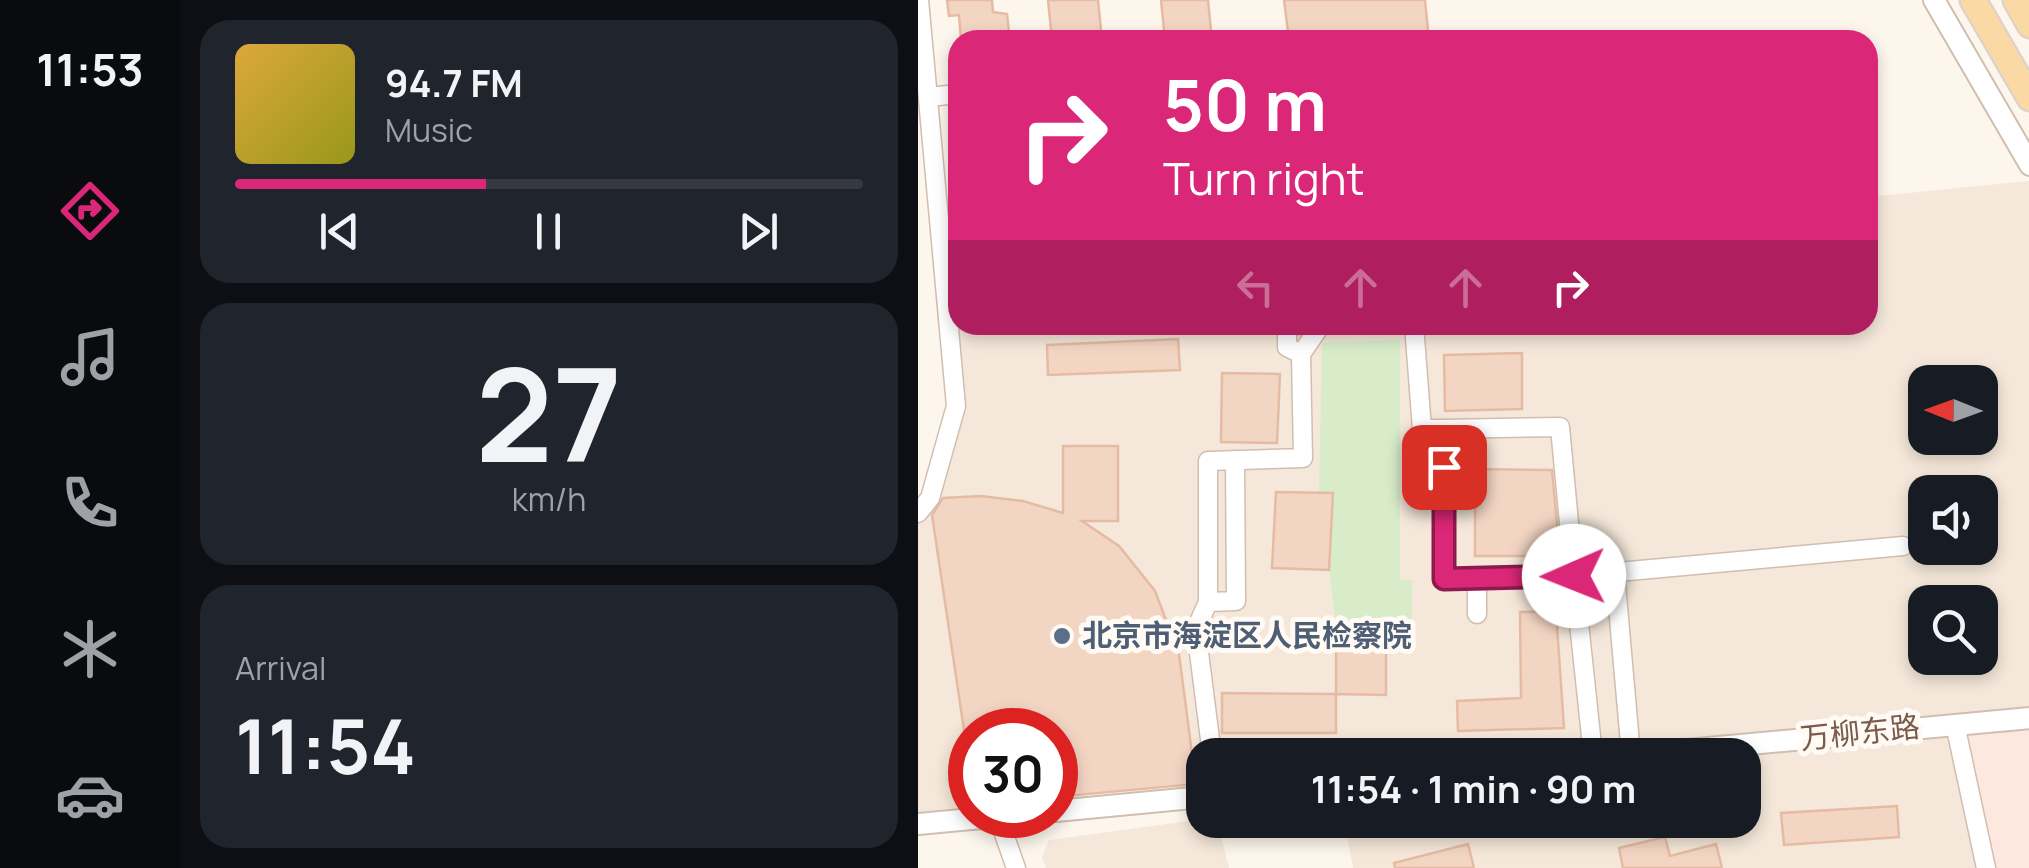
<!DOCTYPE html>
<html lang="en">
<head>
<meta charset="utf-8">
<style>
	body { margin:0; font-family:Manrope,"Noto Sans SC",sans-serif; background:#20242c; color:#f1f3f6; height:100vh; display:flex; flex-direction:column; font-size:38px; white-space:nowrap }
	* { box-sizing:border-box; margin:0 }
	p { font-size:32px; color:#9ea1a6 }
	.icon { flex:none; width:55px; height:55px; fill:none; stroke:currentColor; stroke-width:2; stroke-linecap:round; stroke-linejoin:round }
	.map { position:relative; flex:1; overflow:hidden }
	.panel { display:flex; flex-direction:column; gap:20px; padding:20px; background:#0d0f14; width:738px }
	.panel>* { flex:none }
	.top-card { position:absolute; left:30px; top:30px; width:930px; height:305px; border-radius:30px; box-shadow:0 5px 15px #0003; background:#db2777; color:#fff; overflow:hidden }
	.needle { width:65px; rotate:271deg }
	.fabs { position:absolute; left:990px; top:365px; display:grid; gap:20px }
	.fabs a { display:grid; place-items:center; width:90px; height:90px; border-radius:20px; background:#171b24; box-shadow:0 5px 15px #0003; font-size:50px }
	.speed { position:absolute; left:30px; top:708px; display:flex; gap:20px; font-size:50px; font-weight:700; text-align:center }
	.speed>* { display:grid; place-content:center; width:130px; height:130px; border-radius:50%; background:#171b24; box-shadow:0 5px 15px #0003; line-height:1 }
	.speed .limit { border:15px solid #d22; background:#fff; color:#111 }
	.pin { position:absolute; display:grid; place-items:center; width:85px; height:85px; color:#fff; margin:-42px; border-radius:20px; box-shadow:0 5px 15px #0006 }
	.me { position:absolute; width:110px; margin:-55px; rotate:269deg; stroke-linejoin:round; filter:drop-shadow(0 0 8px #0008) }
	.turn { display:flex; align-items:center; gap:35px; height:210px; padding:0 50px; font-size:45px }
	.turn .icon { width:130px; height:130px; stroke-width:2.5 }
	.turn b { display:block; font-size:70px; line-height:85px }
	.lanes { display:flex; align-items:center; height:95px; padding:0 50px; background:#0003; justify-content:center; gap:50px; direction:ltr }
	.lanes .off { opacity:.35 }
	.big { font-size:75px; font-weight:700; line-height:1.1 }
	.panel .tile { flex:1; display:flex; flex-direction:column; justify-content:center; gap:15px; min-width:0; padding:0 35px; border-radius:30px; background:#20242c }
	.panel .dial { align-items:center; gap:0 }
	.dial b { font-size:130px; line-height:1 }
	.song { display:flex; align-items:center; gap:30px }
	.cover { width:120px; height:120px; border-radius:15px; background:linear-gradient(135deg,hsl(40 70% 55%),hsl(60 70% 35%)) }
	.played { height:10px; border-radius:5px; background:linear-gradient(90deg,#db2777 40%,#363941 40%) }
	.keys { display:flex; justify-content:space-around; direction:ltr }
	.trip { position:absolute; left:268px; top:738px; width:575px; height:100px; border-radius:30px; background:#171b24; box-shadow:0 5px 15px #0003; font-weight:700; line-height:100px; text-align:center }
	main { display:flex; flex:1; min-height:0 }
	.menu { display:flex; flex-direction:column; width:180px; justify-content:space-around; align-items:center; background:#090b0e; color:#9ea1a6 }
	.menu .icon { width:70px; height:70px }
	.menu .selected { color:#db2777 }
	.menu b { font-size:45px; color:#f1f3f6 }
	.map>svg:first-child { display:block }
	.residential { fill:#f5e8da; fill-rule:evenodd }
	.commercial { fill:#fde8e0 }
	.green { fill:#d8ecc9 }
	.building { fill:#f3d5c3; stroke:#e6bba3; stroke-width:2.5 }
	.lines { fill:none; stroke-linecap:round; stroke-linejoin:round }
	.minor-casing { stroke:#d1beb0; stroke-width:21 }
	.tertiary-casing { stroke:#d1beb0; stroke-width:24 }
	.primary-casing { stroke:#dad1cd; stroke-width:29 }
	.minor { stroke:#fff; stroke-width:18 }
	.tertiary { stroke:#fff; stroke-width:20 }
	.primary { stroke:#fbd9a5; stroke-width:25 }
	.route-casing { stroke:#8e194d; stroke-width:25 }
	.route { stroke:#db2777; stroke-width:18 }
	.service-dot { fill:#5c6f8a; stroke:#fffaf3; stroke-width:4 }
	.labels { text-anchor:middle; stroke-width:10; stroke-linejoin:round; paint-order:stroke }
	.service-label { font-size:30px; font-weight:bold; fill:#4e5e75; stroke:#fffaf3; text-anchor:start }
	.street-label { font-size:30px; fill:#7a5c4d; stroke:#fffaf3 }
</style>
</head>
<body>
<main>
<nav class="menu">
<b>11:53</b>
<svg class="icon selected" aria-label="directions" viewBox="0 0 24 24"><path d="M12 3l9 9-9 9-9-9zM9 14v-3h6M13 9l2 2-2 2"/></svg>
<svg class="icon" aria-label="music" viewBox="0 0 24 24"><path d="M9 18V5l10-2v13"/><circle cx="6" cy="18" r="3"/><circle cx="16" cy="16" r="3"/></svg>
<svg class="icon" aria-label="phone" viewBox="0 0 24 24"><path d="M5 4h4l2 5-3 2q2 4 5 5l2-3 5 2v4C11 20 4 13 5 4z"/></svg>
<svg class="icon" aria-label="climate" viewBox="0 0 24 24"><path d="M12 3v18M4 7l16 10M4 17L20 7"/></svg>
<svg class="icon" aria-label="car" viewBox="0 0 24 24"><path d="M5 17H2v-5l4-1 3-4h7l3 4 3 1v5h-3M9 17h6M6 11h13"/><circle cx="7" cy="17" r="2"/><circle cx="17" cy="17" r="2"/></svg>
</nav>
<section class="panel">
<div class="tile">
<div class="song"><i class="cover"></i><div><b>94.7 FM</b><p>Music</p></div></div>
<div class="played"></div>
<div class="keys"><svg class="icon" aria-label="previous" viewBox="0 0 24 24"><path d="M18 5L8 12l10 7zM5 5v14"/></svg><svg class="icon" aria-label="pause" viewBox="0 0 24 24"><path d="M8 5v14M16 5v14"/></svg><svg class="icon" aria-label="next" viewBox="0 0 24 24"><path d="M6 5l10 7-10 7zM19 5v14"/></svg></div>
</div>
<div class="tile dial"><b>27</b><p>km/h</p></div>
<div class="tile"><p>Arrival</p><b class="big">11:54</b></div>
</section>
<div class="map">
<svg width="1112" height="868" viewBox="0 0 1112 868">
	<rect width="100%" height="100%" fill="#fdf6ec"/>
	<!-- residential -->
	<path class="residential" d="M1111,181v539l-43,148h-633l-9,-48h399v-65h-540v42h-5l-19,-142 -24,-64 -36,-44 -56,-34 -40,-12 -42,-5 -51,3 40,275v41l-52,9v-311l38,-107 -8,-88h10v7h467l1,4 51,-4h391v-128zM1008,382h54v56h-54zM1008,492h54v56h-54zM1008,602h54v56h-54z
		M285,819l14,1 12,48h-183l-4,-11 7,-17z"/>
	<!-- commercial -->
	<path class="commercial" d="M1111,718v150h-43l-31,-144z"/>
	<!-- green -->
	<path class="green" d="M482,340v240h12v42l-76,2 -7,-54 4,-76 -14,-1 3,-150z"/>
	<!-- building -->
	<path class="building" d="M29,0h45l1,12 14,2 3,26h-49l-2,-25 -10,1z
		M130,0h50l4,40h-50z
		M243,0h47l4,40h-47z
		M366,0h141l4,40h-140z
		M260,339l2,31 -132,5 -1,-30z
		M604,353v56l-77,2 -1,-56z
		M304,373l58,1 -3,69 -56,-1z
		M145,446h55v75h-36l37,25 36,45 24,63 17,130 -140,13v-67h-92l-32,-215 11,-17 38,-2 42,5 40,12z
		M557,469l77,1 8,86h-85z
		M358,492l57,1 -4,77 -57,-2z
		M638,611l8,117 -106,3 -1,-30 64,-3 -1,-86z
		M418,624h50v71l-50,-1z
		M304,693l114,1v39h-114z
		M979,806l2,31 -115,8 -3,-32z
		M747,837l5,19 46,-12 6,24h-99l-4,-20z
		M550,844l6,24h-79l-1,-5z"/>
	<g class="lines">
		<!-- minor casing -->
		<g class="minor-casing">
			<path id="minor" d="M10,97l30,-3
				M381,325l-12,1v21l14,7
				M496,325l8,104h22v150l130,-3 19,179
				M526,429l116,-2 14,149 329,-30
				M0,513l12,-15 26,-92 -37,-406
				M697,573l16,182
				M290,602l28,-1 -1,-141
				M559,614v-36
				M1037,724l31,144
				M294,755l-16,-126 12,-27v-141l95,-3 -2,-104 20,-29
				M80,817l18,51"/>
		</g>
		<!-- tertiary casing -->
		<g class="tertiary-casing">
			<path id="tertiary" d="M1016,0l96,165
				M714,755l398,-37
				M138,811l147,-14
				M0,824l96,-9"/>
		</g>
		<!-- primary casing -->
		<g class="primary-casing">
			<path id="primary" d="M1055,0l57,98
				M1098,0l14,25"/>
		</g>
		<!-- minor -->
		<use href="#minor" class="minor"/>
		<!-- tertiary -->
		<use href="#tertiary" class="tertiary"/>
		<!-- primary -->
		<use href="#primary" class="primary"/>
	</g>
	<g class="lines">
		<!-- route casing -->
		<g class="route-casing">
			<path id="route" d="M526,467v112l130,-3"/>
		</g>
		<!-- route -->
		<use href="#route" class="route"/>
	</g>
	<!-- markers -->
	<circle class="service-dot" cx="144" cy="636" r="10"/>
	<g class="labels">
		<!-- service labels -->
		<g class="service-label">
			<text x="164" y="646">北京市海淀区人民检察院</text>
		</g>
		<!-- street labels -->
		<g class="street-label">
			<text transform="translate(942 733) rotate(-6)" y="10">万柳东路</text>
		</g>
	</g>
</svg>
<div class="fabs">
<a><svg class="needle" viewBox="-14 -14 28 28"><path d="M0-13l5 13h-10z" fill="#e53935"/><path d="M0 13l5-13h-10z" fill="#9ea1a6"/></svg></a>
<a><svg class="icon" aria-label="sound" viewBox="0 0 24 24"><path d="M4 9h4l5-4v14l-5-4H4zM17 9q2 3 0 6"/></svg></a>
<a><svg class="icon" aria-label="search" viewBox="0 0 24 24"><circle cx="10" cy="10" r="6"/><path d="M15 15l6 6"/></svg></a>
</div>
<div class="speed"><div class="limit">30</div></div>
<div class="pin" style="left:526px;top:467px;background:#d93025"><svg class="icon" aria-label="arrive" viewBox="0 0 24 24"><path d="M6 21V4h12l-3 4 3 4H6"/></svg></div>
<svg class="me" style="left:656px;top:576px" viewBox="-20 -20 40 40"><circle r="19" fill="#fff"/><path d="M0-13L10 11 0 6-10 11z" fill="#db2777"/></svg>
<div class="trip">11:54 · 1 min · 90 m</div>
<div class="top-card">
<div class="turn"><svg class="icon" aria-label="right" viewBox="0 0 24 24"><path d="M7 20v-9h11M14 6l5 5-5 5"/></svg><div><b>50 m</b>Turn right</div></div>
<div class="lanes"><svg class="icon off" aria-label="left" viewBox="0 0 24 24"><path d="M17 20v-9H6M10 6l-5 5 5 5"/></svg><svg class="icon off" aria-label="ahead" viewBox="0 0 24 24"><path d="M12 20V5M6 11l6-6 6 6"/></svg><svg class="icon off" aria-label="ahead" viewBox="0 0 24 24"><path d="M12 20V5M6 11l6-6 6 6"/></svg><svg class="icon" aria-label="right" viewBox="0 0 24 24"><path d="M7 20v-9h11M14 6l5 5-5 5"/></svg></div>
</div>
</div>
</main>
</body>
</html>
